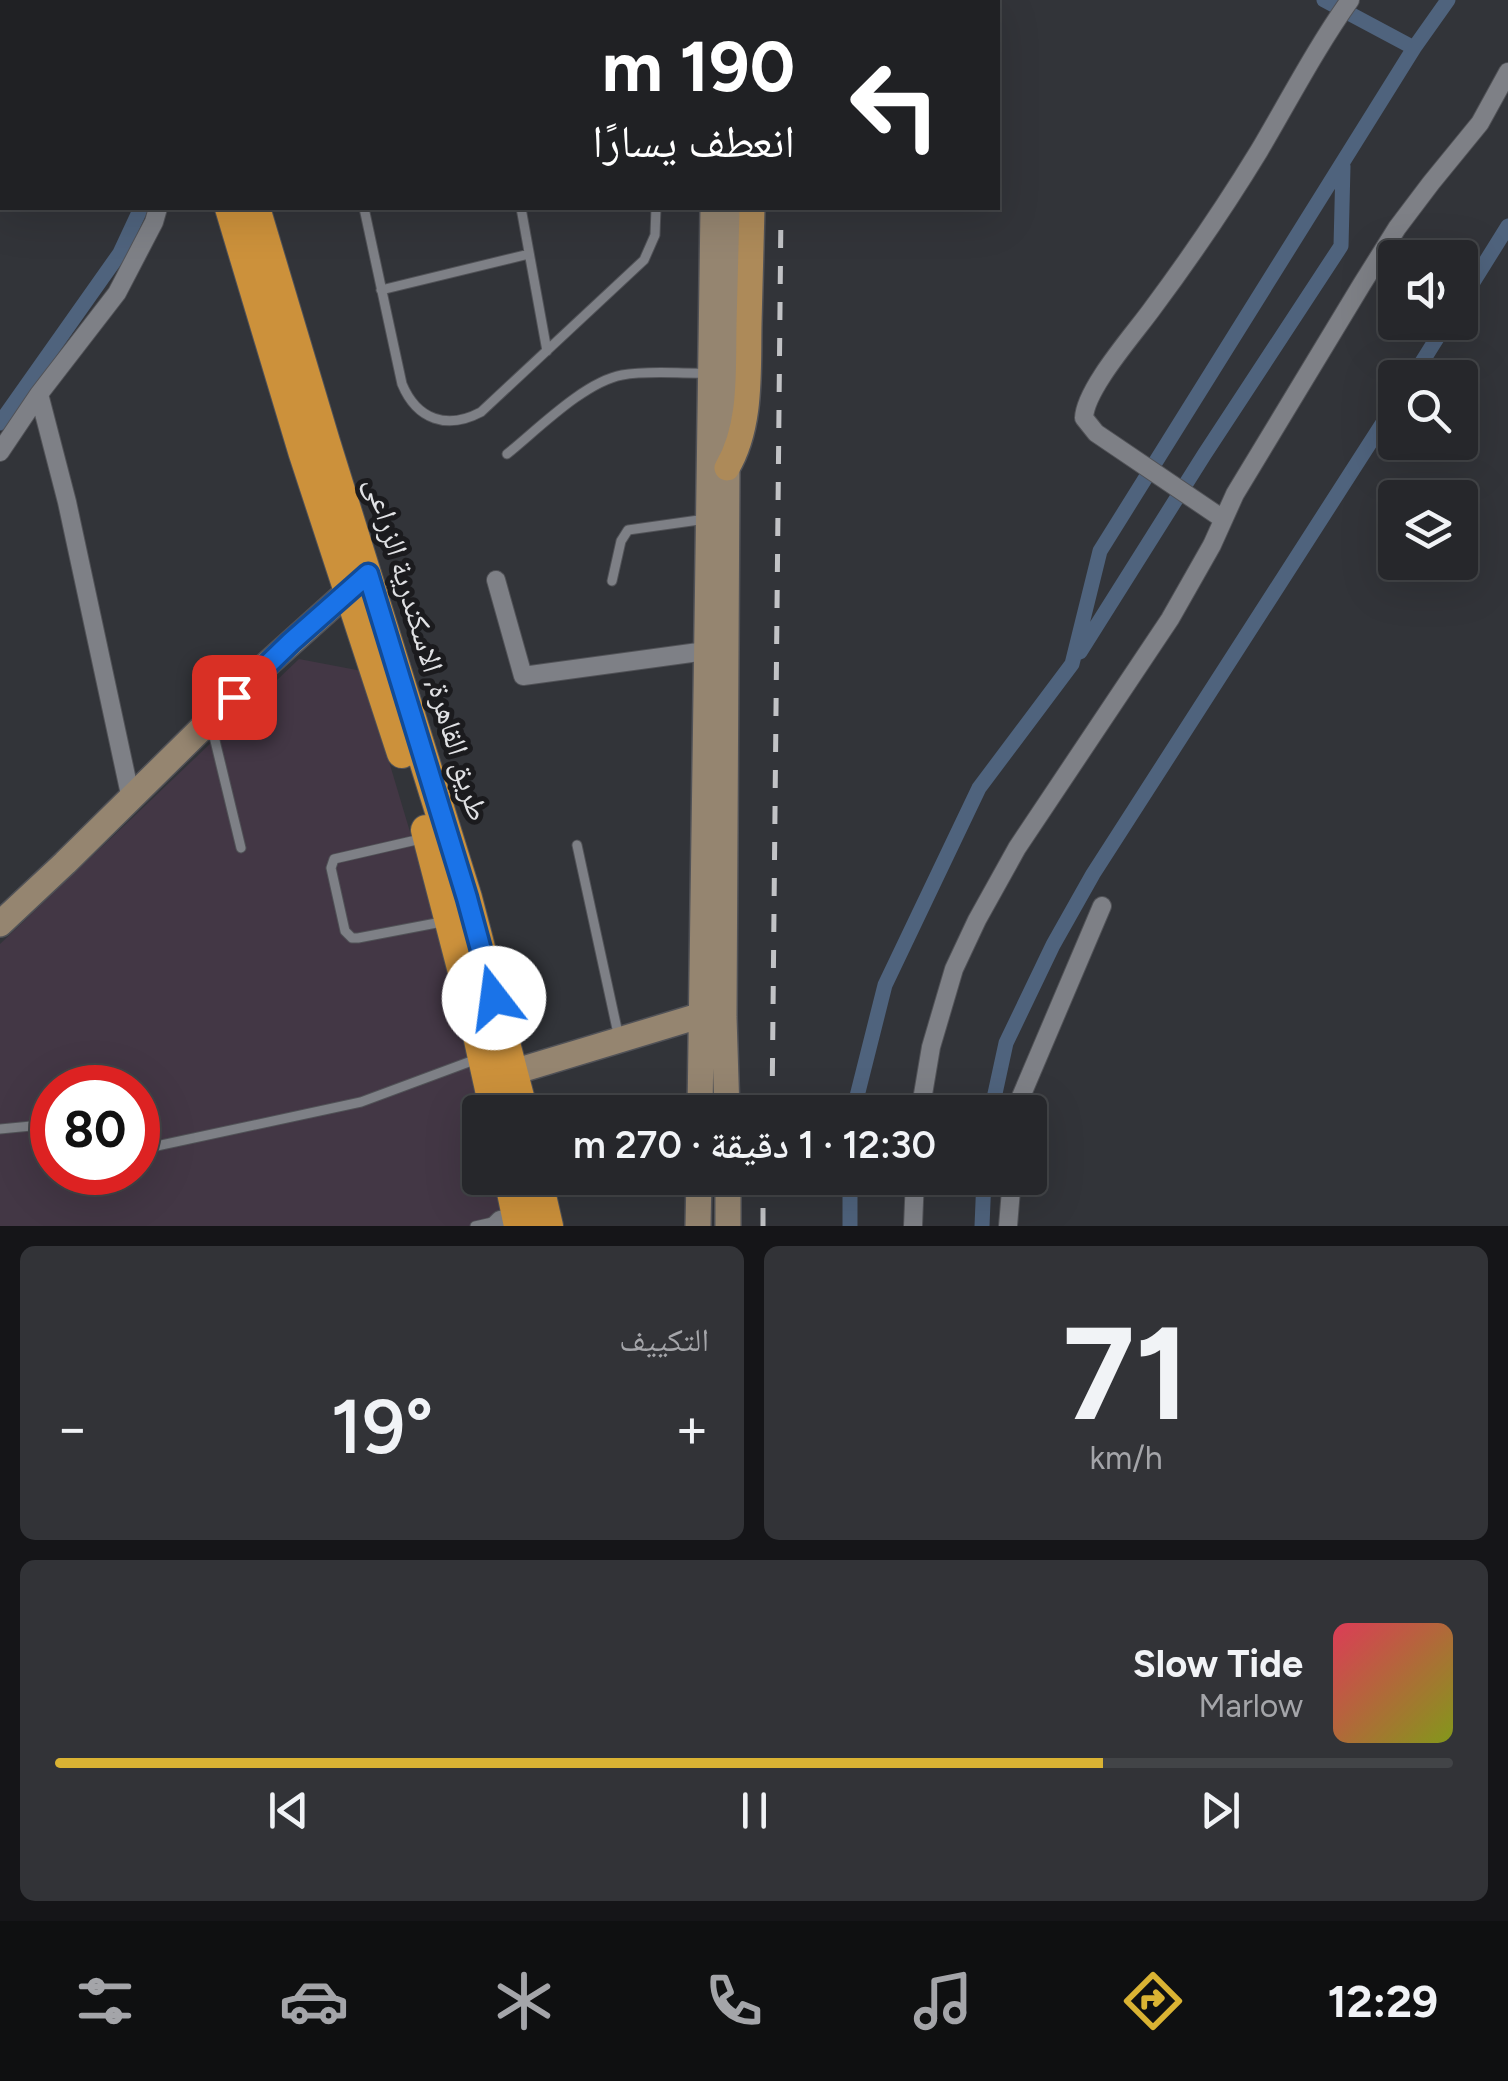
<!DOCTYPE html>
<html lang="ar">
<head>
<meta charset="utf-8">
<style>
	body { margin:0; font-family:Figtree,"Noto Naskh Arabic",sans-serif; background:#323337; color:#f1f3f6; direction:rtl; height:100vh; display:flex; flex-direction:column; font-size:38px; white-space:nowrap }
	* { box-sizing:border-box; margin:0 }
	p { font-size:32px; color:#a4a5a9 }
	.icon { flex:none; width:55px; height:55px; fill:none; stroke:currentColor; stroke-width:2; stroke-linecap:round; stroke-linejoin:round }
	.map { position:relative; height:1226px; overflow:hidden; direction:ltr }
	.details { display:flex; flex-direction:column; gap:20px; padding:20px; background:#151518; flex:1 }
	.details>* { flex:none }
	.guide { position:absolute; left:0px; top:0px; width:1000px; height:210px; box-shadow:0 10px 40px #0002,0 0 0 2px #424447; direction:rtl; background:#202124; color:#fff; overflow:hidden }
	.controls { position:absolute; left:1378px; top:240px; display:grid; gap:20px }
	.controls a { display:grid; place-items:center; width:100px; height:100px; border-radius:10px; background:#26272b; box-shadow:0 10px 40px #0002,0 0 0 2px #424447; font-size:50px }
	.speed { position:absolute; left:30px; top:1065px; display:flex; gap:20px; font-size:50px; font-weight:700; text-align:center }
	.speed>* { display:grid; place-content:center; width:130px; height:130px; border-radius:50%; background:#26272b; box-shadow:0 10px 40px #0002,0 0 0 2px #424447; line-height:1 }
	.speed .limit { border:15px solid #d22; background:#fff; color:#111 }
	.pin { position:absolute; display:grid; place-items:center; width:85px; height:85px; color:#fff; margin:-42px; border-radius:20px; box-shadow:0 5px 15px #0006 }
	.me { position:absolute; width:110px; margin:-55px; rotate:345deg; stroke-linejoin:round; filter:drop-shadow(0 0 8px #0008) }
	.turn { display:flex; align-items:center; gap:35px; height:210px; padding:0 40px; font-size:45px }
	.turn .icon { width:130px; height:130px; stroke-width:2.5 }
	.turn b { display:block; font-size:70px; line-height:85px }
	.big { font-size:75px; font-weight:600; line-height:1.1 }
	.details .tile { flex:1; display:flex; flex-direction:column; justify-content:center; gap:15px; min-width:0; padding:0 35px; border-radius:15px; background:#323337 }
	.details .dial { align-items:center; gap:0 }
	.dial b { font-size:130px; line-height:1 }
	.song { display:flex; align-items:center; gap:30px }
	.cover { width:120px; height:120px; border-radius:15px; background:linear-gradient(135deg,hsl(350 70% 55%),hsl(70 70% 35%)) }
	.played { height:10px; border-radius:5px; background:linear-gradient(90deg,#dab333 75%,#424447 75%) }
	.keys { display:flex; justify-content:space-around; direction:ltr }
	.heat { display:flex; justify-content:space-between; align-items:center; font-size:55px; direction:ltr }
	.details .tiles { flex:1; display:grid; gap:20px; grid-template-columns:1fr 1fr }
	.tile:last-child { grid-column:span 2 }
	.trip { position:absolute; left:462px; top:1095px; width:585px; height:100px; border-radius:10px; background:#26272b; box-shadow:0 10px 40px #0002,0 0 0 2px #424447; font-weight:600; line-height:100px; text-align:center; direction:rtl }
	.menu { display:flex; height:160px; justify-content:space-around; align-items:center; background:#0f1011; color:#a4a5a9 }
	.menu .icon { width:70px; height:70px }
	.menu .current { color:#dab333 }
	.menu b { font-size:45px; color:#f1f3f6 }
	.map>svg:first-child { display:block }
	.industrial { fill:#433745; fill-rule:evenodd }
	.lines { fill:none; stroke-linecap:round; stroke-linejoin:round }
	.canal { stroke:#4f637d; stroke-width:15 }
	.lane-casing { stroke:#515257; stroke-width:11 }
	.street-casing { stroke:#515257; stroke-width:20 }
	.secondary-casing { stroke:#515257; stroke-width:28 }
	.primary-casing { stroke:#515257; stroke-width:28 }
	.highway-casing { stroke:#515257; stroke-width:32 }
	.lane { stroke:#7e8086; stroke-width:9 }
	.street { stroke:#7e8086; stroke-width:18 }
	.secondary { stroke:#958570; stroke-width:25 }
	.primary { stroke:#ad8a59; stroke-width:25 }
	.highway { stroke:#cc913b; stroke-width:30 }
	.rail { stroke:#c1c2c5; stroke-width:5; stroke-dasharray:18 18; stroke-linecap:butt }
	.route-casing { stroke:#114b97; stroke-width:25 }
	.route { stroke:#1a73e8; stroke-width:18 }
	.labels { text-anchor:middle; stroke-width:10; stroke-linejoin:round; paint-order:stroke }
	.street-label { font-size:30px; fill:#e0e1e4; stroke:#1b1b1e }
</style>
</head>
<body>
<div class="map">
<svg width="1508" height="1226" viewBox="0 0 1508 1226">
	<rect width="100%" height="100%" fill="#323439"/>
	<!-- industrial -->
	<path class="industrial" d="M299,659l63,12 111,372 7,69v66h21l10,48h-511v-282zM52,1088h86v84h-86z"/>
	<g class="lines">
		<!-- canal -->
		<path class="canal" d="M1324,0l90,48
			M550,2l9,-2
			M0,157l2,-1
			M1460,303l48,-77
			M1412,378l35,-56
			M0,423l120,-170 21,-45
			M1080,652l124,-197 137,-209 2,-80
			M853,1112l32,-127 94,-197 93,-124 28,-113 314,-503 34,-48
			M991,1112l15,-69 47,-98 40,-71 302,-470
			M850,1226v-48
			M982,1226l2,-48"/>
		<!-- lane casing -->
		<g class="lane-casing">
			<path id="lane" d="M364,208l38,176c15,36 45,46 79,28l163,-152 11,-25 1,-27
				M521,208l26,143
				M381,290l148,-36
				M507,454c30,-24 77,-72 115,-79 27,-5 58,-1 86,-2
				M612,581l9,-40 7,-11 78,-11
				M211,724l30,124
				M425,838l-91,21 -3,9 14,63 7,7h6l89,-17
				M577,845l42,193
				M0,1129l52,-5
				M138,1150l223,-48 116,-43
				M475,1226l22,-5"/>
		</g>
		<!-- street casing -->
		<g class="street-casing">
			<path id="street" d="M436,2l8,-2
				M0,120h2
				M39,394l28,108 64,297
				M0,452l39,-58 78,-101 37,-71 4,-14
				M1223,519l-127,-86 -12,-15c1,-29 50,-84 68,-109 38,-51 74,-104 107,-158 30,-51 57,-103 91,-151
				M496,580l27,96 183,-25
				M920,1112l11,-65 23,-78 23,-49 40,-72 153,-229 42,-74 23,-51 127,-210 35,-56 34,-45 49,-60 28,-51
				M1016,1112l1,-6 85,-200
				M494,1226l6,-6 17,-4
				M913,1226l2,-48
				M1008,1226l4,-48"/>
		</g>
		<!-- secondary casing -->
		<g class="secondary-casing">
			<path id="secondary" d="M721,2v-2
				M0,193l2,-1
				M0,924l65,-61 198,-195 99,-89
				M497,1077l205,-62
				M700,1112l13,-904
				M727,1112l-3,-95 3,-549 5,-260
				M728,1178v48
				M698,1226l1,-48"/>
		</g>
		<!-- primary casing -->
		<g class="primary-casing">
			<path id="primary" d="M622,2l6,-2
				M757,2v-2
				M727,468c25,-42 21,-97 22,-144 1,-39 2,-78 3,-116"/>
		</g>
		<!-- highway casing -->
		<g class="highway-casing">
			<path id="highway" d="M164,0l1,2
				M190,0l1,2
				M230,208l73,243 99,302
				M255,208l70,234 142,456 56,214
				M426,830l43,165 26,117
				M509,1178l10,48
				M537,1178l11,48"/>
		</g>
		<!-- lane -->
		<use href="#lane" class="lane"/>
		<!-- street -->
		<use href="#street" class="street"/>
		<!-- secondary -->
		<use href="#secondary" class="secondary"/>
		<!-- primary -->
		<use href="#primary" class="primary"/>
		<!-- highway -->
		<use href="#highway" class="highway"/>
		<!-- rail -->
		<path class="rail" d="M774,2v-2
			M772,1112l9,-904
			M763,1226v-48"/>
	</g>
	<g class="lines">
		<!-- route casing -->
		<g class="route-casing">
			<path id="route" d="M234,697l57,-55 77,-68 99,324 27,100"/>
		</g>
		<!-- route -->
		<use href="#route" class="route"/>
	</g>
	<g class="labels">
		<!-- street labels -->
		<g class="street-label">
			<text transform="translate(427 649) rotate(73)" y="10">طريق القاهرة, الاسكندرية الزراعى</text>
		</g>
	</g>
</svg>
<div class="controls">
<a><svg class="icon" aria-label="sound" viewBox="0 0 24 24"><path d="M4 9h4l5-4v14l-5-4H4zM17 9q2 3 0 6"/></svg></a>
<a><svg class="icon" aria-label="search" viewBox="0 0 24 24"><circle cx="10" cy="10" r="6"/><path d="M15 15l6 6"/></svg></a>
<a><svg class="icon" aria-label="layers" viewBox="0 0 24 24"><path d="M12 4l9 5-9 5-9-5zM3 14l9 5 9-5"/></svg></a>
</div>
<div class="speed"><div class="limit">80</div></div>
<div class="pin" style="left:234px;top:697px;background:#d93025"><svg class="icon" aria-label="arrive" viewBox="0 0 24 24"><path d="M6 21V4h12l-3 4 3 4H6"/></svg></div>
<svg class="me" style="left:494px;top:998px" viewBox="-20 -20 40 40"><circle r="19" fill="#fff"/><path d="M0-13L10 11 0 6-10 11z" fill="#1a73e8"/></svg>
<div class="trip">12:30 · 1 دقيقة · 270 m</div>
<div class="guide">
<div class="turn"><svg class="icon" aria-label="left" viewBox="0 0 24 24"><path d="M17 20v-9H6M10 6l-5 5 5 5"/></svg><div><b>190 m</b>انعطف يسارًا</div></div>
</div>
</div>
<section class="details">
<div class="tiles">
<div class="tile dial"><b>71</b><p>km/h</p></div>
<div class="tile"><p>التكييف</p>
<div class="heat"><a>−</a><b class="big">19°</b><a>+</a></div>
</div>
<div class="tile">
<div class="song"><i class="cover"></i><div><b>Slow Tide</b><p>Marlow</p></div></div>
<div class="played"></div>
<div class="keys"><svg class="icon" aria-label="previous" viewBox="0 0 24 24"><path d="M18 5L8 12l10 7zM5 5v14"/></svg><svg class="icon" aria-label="pause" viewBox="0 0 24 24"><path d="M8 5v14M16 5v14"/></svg><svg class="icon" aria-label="next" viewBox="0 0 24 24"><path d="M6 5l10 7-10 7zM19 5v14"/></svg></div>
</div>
</div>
</section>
<nav class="menu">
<b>12:29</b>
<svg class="icon current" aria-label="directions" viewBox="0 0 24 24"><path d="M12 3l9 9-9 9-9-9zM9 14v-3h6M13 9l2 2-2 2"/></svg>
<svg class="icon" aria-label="music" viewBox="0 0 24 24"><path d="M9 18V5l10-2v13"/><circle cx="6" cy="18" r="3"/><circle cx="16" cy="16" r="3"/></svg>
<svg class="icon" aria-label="phone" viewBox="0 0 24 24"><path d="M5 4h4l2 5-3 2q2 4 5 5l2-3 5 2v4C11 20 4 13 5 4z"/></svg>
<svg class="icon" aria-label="climate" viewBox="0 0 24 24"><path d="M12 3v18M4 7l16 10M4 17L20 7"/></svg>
<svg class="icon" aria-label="car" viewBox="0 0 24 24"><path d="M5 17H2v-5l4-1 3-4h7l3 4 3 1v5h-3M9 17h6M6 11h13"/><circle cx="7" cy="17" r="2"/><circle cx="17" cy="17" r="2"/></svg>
<svg class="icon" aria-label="filters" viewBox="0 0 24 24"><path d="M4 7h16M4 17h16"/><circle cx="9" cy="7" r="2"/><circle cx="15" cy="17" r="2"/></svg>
</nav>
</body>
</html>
